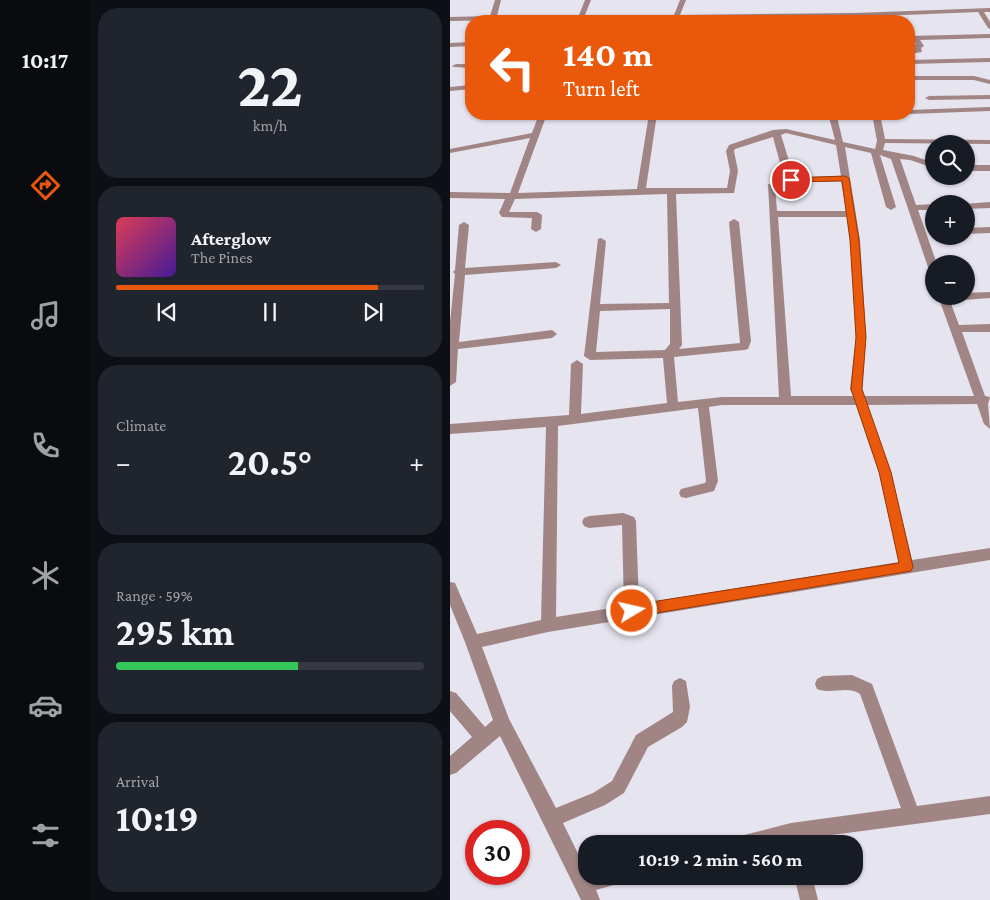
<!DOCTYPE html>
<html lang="en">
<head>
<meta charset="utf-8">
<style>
	body { margin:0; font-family:"Crimson Pro",serif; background:#20242c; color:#f1f3f6; height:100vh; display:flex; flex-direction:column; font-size:19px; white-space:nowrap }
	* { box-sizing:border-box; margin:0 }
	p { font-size:16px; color:#9ea1a6 }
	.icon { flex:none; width:28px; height:28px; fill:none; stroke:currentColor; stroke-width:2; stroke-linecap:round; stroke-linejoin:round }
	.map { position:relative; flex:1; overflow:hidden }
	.side { display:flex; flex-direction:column; gap:8px; padding:8px; background:#0d0f14; width:360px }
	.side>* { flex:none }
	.banner { position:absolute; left:15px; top:15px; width:450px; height:105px; border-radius:20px; box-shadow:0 1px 4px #0004; background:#ea580c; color:#fff; overflow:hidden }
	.fabs { position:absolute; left:475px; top:135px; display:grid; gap:10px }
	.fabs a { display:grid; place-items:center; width:50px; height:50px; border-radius:50%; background:#171b24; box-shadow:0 1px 4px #0004; font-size:25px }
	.speed { position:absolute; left:15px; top:820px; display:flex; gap:10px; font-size:25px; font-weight:700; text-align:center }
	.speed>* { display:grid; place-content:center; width:65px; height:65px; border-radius:50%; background:#171b24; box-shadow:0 1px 4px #0004; line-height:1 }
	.speed .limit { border:8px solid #d22; background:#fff; color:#111 }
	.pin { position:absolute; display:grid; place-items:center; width:42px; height:42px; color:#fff; margin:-21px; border:2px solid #fff; border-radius:50%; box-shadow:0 1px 5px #0007 }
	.me { position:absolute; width:55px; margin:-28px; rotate:81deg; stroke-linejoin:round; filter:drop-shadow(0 0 4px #0008) }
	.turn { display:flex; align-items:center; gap:18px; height:105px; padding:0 15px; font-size:22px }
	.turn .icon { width:65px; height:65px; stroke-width:2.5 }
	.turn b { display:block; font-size:35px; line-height:42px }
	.big { font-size:38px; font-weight:700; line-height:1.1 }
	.side .widget { flex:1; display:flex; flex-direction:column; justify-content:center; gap:8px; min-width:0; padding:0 18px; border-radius:20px; background:#20242c }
	.side .dial { align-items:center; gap:0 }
	.dial b { font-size:65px; line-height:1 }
	.song { display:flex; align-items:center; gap:15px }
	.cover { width:60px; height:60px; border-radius:8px; background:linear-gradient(135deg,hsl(350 70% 55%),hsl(260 70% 35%)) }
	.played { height:5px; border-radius:2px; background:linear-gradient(90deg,#ea580c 85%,#363941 85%) }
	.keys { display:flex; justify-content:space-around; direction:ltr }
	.heat { display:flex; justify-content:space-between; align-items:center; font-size:28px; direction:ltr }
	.charge { height:8px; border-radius:4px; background:linear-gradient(90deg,#34c759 59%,#363941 0) }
	.trip { position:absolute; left:128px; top:835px; width:285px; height:50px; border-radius:20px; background:#171b24; box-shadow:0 1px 4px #0004; font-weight:700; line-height:50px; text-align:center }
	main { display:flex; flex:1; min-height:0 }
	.tab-bar { display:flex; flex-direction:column; width:90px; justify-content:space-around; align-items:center; background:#090b0e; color:#9ea1a6 }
	.tab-bar .icon { width:35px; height:35px }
	.tab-bar .selected { color:#ea580c }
	.tab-bar b { font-size:22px; color:#f1f3f6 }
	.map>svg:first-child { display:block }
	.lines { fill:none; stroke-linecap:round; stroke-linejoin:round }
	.minor { fill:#a18584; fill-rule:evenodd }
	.route { fill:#ea580c; stroke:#983908 }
</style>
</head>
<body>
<main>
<nav class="tab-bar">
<b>10:17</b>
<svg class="icon selected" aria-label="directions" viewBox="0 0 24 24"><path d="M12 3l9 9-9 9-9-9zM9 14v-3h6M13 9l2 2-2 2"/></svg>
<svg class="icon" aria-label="music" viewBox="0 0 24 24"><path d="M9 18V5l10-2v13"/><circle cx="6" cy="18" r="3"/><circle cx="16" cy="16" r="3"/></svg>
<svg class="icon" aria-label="phone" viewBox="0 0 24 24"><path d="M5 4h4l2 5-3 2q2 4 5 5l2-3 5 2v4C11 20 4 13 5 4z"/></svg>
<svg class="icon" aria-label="climate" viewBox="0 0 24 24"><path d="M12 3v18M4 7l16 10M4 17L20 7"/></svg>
<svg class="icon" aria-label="car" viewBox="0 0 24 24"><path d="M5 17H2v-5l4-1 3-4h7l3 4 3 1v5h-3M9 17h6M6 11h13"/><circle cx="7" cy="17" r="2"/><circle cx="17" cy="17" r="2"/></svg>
<svg class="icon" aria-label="filters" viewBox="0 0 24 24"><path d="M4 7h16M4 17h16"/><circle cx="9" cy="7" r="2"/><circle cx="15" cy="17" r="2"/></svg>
</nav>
<section class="side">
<div class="widget dial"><b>22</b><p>km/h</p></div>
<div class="widget">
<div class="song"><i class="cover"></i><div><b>Afterglow</b><p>The Pines</p></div></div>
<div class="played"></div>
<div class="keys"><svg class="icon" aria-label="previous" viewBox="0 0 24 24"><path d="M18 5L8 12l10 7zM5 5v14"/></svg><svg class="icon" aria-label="pause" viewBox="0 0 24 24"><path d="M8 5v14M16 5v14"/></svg><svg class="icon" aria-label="next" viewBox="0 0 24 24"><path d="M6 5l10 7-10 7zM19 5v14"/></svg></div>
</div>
<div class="widget"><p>Climate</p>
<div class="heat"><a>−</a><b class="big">20.5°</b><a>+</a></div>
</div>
<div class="widget"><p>Range · 59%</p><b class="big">295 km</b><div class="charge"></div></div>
<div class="widget"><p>Arrival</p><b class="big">10:19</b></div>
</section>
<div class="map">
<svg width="540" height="900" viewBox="0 0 540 900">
	<rect width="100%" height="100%" fill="#e5e4ef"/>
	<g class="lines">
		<!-- minor -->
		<path class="minor" d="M45,0h6l-4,16 82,-1 6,-15h6l-6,15h89l6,-15h6l-6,15 175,-2 135,-5v4h-6l6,10v7l-2,-1 -10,-16 -123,5 -177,2 -1,2h-6l1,-2h-88l-1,2h-6v-2l-127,2v-4l40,-1z
			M540,34v4l-70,2 4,6 -3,2 1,4 -13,2v-4l6,-1 -2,-3 3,-2 -2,-4h-5v-4z
			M21,42v4l-21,1v-4z
			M540,58v4l-81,2v-4z
			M6,64h15v4l-17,-1 -2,-1z
			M459,76h65l16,4v4l-16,-4h-65z
			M21,85v4l-21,2v-4z
			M540,95v4l-61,1 -4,-2 4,-2z
			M540,107v4l-81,3h-2h2v-4z
			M89,114h8l-29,79 119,-4 12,-75h8l-11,74h81l3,-17 -4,-20 3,-6 44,-15 13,-1 49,11 -6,-23 4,-2 4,2 6,25 32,7 2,-8 -5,-27h8l5,25 105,1v4l-105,-1 -2,7 31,6 20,7v5l-24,-8 -10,-1 16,46 18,-1v6h-16l19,54h-3v9l-5,-3 -38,-111 -11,-4 16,52 -5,3 -5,-3 -15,-54 -26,-6 15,93 6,97 -4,52 2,7h110l-36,-100h28v-3l24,-1v6l-40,3 9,24 31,-1v8h-28l23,64 5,1 -2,7 2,25 -6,-5 -7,-20 -110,1 24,68 21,87 78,-12v12l-442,72 -66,15 27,72 47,89 37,-15 19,-12 24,-46 37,-23 -1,-26 2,-5 6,-3 6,3 4,26 -3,15 -5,5 -34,20 -24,46 -19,12 -42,18 23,47v6h37l-2,7 -25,7 4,10h-19l-81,-164 -44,37 -6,2v-19l22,-19 -22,-26v-20l6,2 29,34 8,-7 -28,-78 -15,-37v-23l5,1 22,51 64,-14 5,-193 -96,7v-10l119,-9 2,-51 6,-4 6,4 -2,50 86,-11 -4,-45 -73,2 -6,-4 14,-117 3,-1 5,3 -6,63 69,-1 -2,-109 -152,5 -6,13h28l5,3 -1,14 -5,3 -5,-3 1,-11 -30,-1 -3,-4 6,-14 -55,-1v-6l60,1 20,-55 -80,15v-4l82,-16zM336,133l50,12 5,31 -47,1 -13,-42zM323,137l10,37 5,8 53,-1 5,30h-69l-2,-25 -7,-2 11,213h-57l-44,5 -4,-45 70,-7 4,-1 3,-8 -12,-119 -5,-3 -5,3 11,121 -61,6 3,-4 -6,-151 58,-1 4,-22 -4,-20 1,-2zM328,217h69l3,23 6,97 -6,52 3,7h-62zM220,309v35l-5,6 -69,2 4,-41zM272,405h134l23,68 20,89 -260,42 -3,-83 -2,-4 -11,-4 -34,3 -5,2 -2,4 2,4 5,2 33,-3 2,81 -68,11 2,-191 140,-18 8,73 -1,2 -24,6 -2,4 2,4 5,1 28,-7 4,-10 -9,-74z
			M321,114h37l1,1 -4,2 -29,1z
			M516,165h24v6h-24z
			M540,202v6l-24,1v-5h-2z
			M14,222l5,3 -4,43 91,-6 5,3 -5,3 -91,7 -6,67 93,-12 5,4 -5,4 -94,11 -2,33 -6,4v-64l5,-48 -2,-2 2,-2 4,-45z
			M540,227v6l-24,1v-6z
			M402,675l20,9 45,122 73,-10v18l-188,25 1,5h-68l3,-6 6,-3 47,-12 110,-15 -41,-114c-13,-9 -29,1 -43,-5l-2,-5 2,-5 6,-3z
			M344,876h18l6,24h-18z"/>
	</g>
	<!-- route -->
	<path class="route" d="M395,176l4,2 10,62 7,97 -4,52 29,83 22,95 -2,4 -279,46 -5,-1 -2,-5 2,-4 5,-2 267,-42 -20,-91 -28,-83 5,-52 -6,-97 -8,-59 -51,1 -4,-2 4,-2z"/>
</svg>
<div class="fabs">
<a><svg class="icon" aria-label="search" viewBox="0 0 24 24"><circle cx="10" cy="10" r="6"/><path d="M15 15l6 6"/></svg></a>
<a>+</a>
<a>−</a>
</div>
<div class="speed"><div class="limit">30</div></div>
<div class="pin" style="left:341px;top:180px;background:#d93025"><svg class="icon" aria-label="arrive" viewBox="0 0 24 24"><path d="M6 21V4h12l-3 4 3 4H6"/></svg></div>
<svg class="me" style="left:182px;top:611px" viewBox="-20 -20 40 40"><circle r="17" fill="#ea580c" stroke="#fff" stroke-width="3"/><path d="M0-11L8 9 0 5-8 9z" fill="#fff"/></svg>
<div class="trip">10:19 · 2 min · 560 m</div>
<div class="banner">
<div class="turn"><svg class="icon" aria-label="left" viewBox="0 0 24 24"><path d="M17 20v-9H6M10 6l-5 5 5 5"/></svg><div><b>140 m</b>Turn left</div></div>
</div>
</div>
</main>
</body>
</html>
